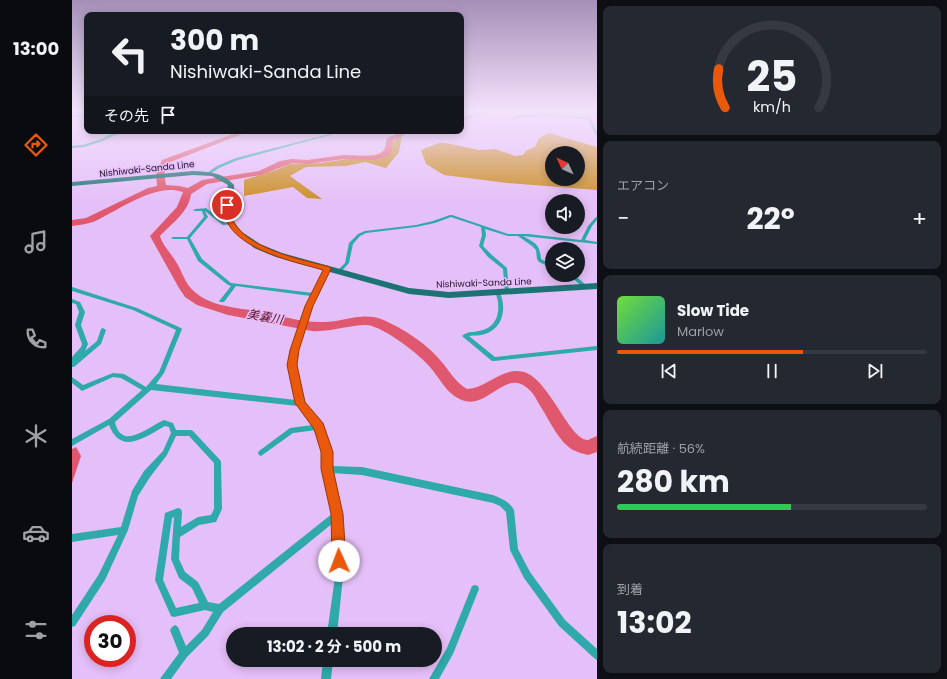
<!DOCTYPE html>
<html lang="ja">
<head>
<meta charset="utf-8">
<style>
	body { margin:0; font-family:Poppins,"Noto Sans JP",sans-serif; background:#242831; color:#f1f3f6; height:100vh; display:flex; flex-direction:column; font-size:15px; white-space:nowrap }
	* { box-sizing:border-box; margin:0 }
	p { font-size:13px; color:#9ea1a6 }
	.icon { flex:none; width:22px; height:22px; fill:none; stroke:currentColor; stroke-width:2; stroke-linecap:round; stroke-linejoin:round }
	.map { position:relative; flex:1; overflow:hidden }
	.drawer { display:flex; flex-direction:column; gap:6px; padding:6px; background:#0d0f14; width:350px }
	.drawer>* { flex:none }
	.hud { position:absolute; left:12px; top:12px; width:380px; height:122px; border-radius:8px; box-shadow:0 2px 10px #0003; background:#171b24; color:#f1f3f6; overflow:hidden }
	.needle { width:26px; rotate:314deg }
	.tools { position:absolute; left:473px; top:146px; display:grid; gap:8px }
	.tools a { display:grid; place-items:center; width:40px; height:40px; border-radius:50%; background:#171b24; box-shadow:0 2px 10px #0003; font-size:20px }
	.speed { position:absolute; left:12px; top:615px; display:flex; gap:8px; font-size:20px; font-weight:700; text-align:center }
	.speed>* { display:grid; place-content:center; width:52px; height:52px; border-radius:50%; background:#171b24; box-shadow:0 2px 10px #0003; line-height:1 }
	.speed .limit { border:6px solid #d22; background:#fff; color:#111 }
	.pin { position:absolute; display:grid; place-items:center; width:34px; height:34px; color:#fff; margin:-17px; border:2px solid #fff; border-radius:50%; box-shadow:0 1px 4px #0007 }
	.me { position:absolute; width:44px; margin:-22px; rotate:358deg; stroke-linejoin:round; filter:drop-shadow(0 0 3px #0008) }
	.turn { display:flex; align-items:center; gap:14px; height:84px; padding:0 20px; font-size:18px }
	.turn .icon { width:52px; height:52px; stroke-width:2.5 }
	.turn b { display:block; font-size:28px; line-height:34px }
	.then { display:flex; align-items:center; height:38px; padding:0 20px; background:#0003; gap:8px; font-size:15px }
	.big { font-size:30px; font-weight:700; line-height:1.1 }
	.drawer .tile { flex:1; display:flex; flex-direction:column; justify-content:center; gap:6px; min-width:0; padding:0 14px; border-radius:8px; background:#242831 }
	.drawer .dial { align-items:center; gap:0 }
	.dial svg { height:104px; overflow:visible; fill:none; stroke:#363941; stroke-width:7; stroke-linecap:round; text-anchor:middle }
	.dial text { fill:#f1f3f6; stroke:none }
	.song { display:flex; align-items:center; gap:12px }
	.cover { width:48px; height:48px; border-radius:6px; background:linear-gradient(135deg,hsl(100 70% 55%),hsl(180 70% 35%)) }
	.played { height:4px; border-radius:2px; background:linear-gradient(90deg,#ea580c 60%,#363941 60%) }
	.keys { display:flex; justify-content:space-around; direction:ltr }
	.heat { display:flex; justify-content:space-between; align-items:center; font-size:22px; direction:ltr }
	.charge { height:6px; border-radius:3px; background:linear-gradient(90deg,#34c759 56%,#363941 0) }
	.trip { position:absolute; left:154px; top:627px; width:216px; height:40px; border-radius:20px; background:#171b24; box-shadow:0 2px 10px #0003; font-weight:700; line-height:40px; text-align:center }
	main { display:flex; flex:1; min-height:0 }
	.dock { display:flex; flex-direction:column; width:72px; justify-content:space-around; align-items:center; background:#090b0e; color:#9ea1a6 }
	.dock .icon { width:28px; height:28px }
	.dock .on { color:#ea580c }
	.dock b { font-size:18px; color:#f1f3f6 }
	.map>svg:first-child { display:block }
	.forest { fill:#cb8c21; fill-rule:evenodd }
	.water { fill:#e0586d }
	.lines { fill:none; stroke-linecap:round; stroke-linejoin:round }
	.river { fill:#e0586d; fill-rule:evenodd }
	.minor { fill:#2fa9a9; fill-rule:evenodd }
	.primary { fill:#1d7373; fill-rule:evenodd }
	.route { fill:#ea580c; stroke:#983908 }
	.labels { text-anchor:middle; stroke-width:3; stroke-linejoin:round; paint-order:stroke }
	.far-street-label { font-size:9px; fill:#1f1126; stroke:#e5bff8 }
	.water-label { font-size:12px; font-style:italic; fill:#5f051d; stroke:#e5bff8 }
</style>
</head>
<body>
<main>
<nav class="dock">
<b>13:00</b>
<svg class="icon on" aria-label="directions" viewBox="0 0 24 24"><path d="M12 3l9 9-9 9-9-9zM9 14v-3h6M13 9l2 2-2 2"/></svg>
<svg class="icon" aria-label="music" viewBox="0 0 24 24"><path d="M9 18V5l10-2v13"/><circle cx="6" cy="18" r="3"/><circle cx="16" cy="16" r="3"/></svg>
<svg class="icon" aria-label="phone" viewBox="0 0 24 24"><path d="M5 4h4l2 5-3 2q2 4 5 5l2-3 5 2v4C11 20 4 13 5 4z"/></svg>
<svg class="icon" aria-label="climate" viewBox="0 0 24 24"><path d="M12 3v18M4 7l16 10M4 17L20 7"/></svg>
<svg class="icon" aria-label="car" viewBox="0 0 24 24"><path d="M5 17H2v-5l4-1 3-4h7l3 4 3 1v5h-3M9 17h6M6 11h13"/><circle cx="7" cy="17" r="2"/><circle cx="17" cy="17" r="2"/></svg>
<svg class="icon" aria-label="filters" viewBox="0 0 24 24"><path d="M4 7h16M4 17h16"/><circle cx="9" cy="7" r="2"/><circle cx="15" cy="17" r="2"/></svg>
</nav>
<div class="map">
<svg width="525" height="679" viewBox="0 0 525 679">
	<rect width="100%" height="100%" fill="#e5bff8"/>
	<!-- forest -->
	<path class="forest" d="M477,133l48,14v43l-90,-7 -63,-8 -18,-11 -5,-14 18,-7h7l33,7 16,-1 20,7 8,-1 3,-4 9,-4 4,-9zM480,153h26v26h-26z
		M330,135l-3,17 -13,16 -21,-6 -19,4 -40,1 -16,9 32,23 -15,-1 -14,-11 -49,9v-16l32,-10 14,-6 31,-1 58,-9z"/>
	<!-- water -->
	<path class="water" d="M4,447l5,9 -9,27v-34z"/>
	<g class="lines">
		<!-- river -->
		<path class="river" d="M169,131h9l-82,32 -4,11 2,11 13,1 9,2 14,-8 57,-9 21,-10 12,-2 15,1 37,-5 30,1 10,-4 3,-14 16,-7h9l-19,10 -3,14 -15,5 -31,-1 -37,5 -15,-1 -31,12 -54,9 -16,10c-2,18 -20,30 -31,42 3,10 11,17 16,26 5,7 7,16 13,24 18,23 52,21 78,27 19,4 38,10 57,9 19,0 37,-10 57,-3 20,8 46,25 59,41 9,10 15,22 27,29 21,-1 35,-23 57,-17 25,7 46,69 64,68 3,-1 6,-3 9,-4v16l-9,3c-5,-1 -10,-3 -15,-5 -15,-9 -24,-31 -34,-46 -3,-6 -7,-13 -13,-17 -21,-16 -38,20 -61,14 -18,-5 -24,-22 -36,-35 -11,-13 -41,-35 -57,-40 -13,-4 -42,7 -60,5l-84,-16 -31,-10 -12,-8 -6,-9 -29,-52 27,-29 6,-15c-28,-10 -65,19 -90,30 -6,2 -14,3 -21,4v-6l14,-2 62,-30 9,-2 -1,-12 6,-14z"/>
		<!-- minor -->
		<path class="minor" d="M419,110h3l-6,4 -27,6v-2l25,-6z
			M513,110h2l10,22v4l-1,-1 -8,-16 -40,-3 -33,2v3l-2,-1v-3l1,-1 34,-2 40,3z
			M15,114v2l-15,1v-2z
			M55,131h6l-18,4 -12,6 -19,6 -12,1v-2l11,-1 18,-6 12,-6z
			M269,131h4l-107,29 -19,8 -9,6 -3,-1 10,-7 19,-8z
			M134,208l19,15 6,-1 2,1 -2,1 -8,1 -18,-14 3,6 -18,21 12,21 29,24 82,10 12,-25h4v1l-17,37 -15,44 -2,15 8,37 19,25 8,25 1,14 31,1 131,28c9,4 16,6 21,15l4,39 12,23 35,48 32,29v11l-3,-2 -35,-32 -35,-48 -14,-28 -4,-38 -6,-6 -7,-3 -131,-28 -31,-2 10,42 2,62 -6,57h-10l8,-57 -2,-54 -110,89 -15,24 -21,21 -16,22h-11l2,-3 17,-23 -9,-23 2,-3 3,-2 3,2 8,19 16,-16 11,-18 -8,-2 -31,7 -3,-1 -16,-36 10,-67 13,-5 3,1 1,3 -1,15 17,-10 13,-2 3,-6v-46l-25,-27h-13l-9,19 -17,22 -12,19 -10,34 -23,50 -30,46 -3,1v-12l27,-41 19,-39 -46,7v-8l49,-7 11,-36 12,-20 19,-20 8,-18 -2,-6 -4,-1c-20,11 -44,30 -56,-1l-37,21v-7l37,-20 33,-29 -21,-12 -8,-1 -31,14 -10,-8v-6l11,8 30,-12 11,1 22,13 13,-15 17,-42 -43,-20 -61,-19v-4l65,21 44,20 1,1 -18,44 -8,11 140,16 -7,-35 2,-15 15,-44 5,-10 -75,-10 -12,16h-4l-1,-1 1,-1 11,-14 -3,-1 -30,-24 -11,-22h-14l-2,-1 2,-1h14l17,-20 -2,-6h-7l-2,-1c3,-2 9,-1 13,-2zM79,390l147,16 15,19 -23,3 -31,23 -1,2 1,2 2,1 32,-23 24,-3 7,22 -1,17 10,44 -114,91 -11,-2 -10,-20 -13,-10 -6,-13 1,-22 19,-12 17,-3 6,-13 -1,-47 -1,-2 -27,-29 -2,-1h-15l-3,-7 -9,-3c-10,4 -31,21 -41,15 -5,-3 -7,-8 -8,-13zM102,517l-3,42 8,19 13,10 7,15 -23,5 -13,-28 9,-62z
			M378,215h2l56,19h20l53,6 7,-14 8,-9h1v3l-5,6 -7,14 12,2v2l-74,-8c12,7 17,8 18,23l11,6v3l-13,-6 -2,-3 -1,-9 -4,-4 -14,-10h-10l-23,-7 1,6 -3,11 9,9 15,13 2,24 -2,2 -2,-2 -2,-23 -15,-12 -9,-11 3,-11 -1,-8 -30,-10 -16,6 -19,4 -50,6 -6,3 -7,8 -4,19 -9,10h-4v-1l9,-9 4,-20 9,-9 7,-3 51,-6 17,-4z
			M493,275c10,0 16,4 22,12l-2,2 -2,-1 -7,-7z
			M425,290l2,1c8,15 5,37 -14,43 -5,2 -11,1 -16,2l26,21 102,-11v4l-103,11h-2l-30,-25c6,-6 14,-3 21,-6 17,-5 18,-25 12,-38z
			M0,299l8,3 5,10 -4,13 7,19 -3,7 12,-10 4,-12 2,-1 3,2 -5,14 -27,23h-2v-10l9,-10 1,-3 -7,-19 4,-13 -3,-8 -4,-1z
			M403,585l3,1 1,3 -26,65 -14,25h-10l18,-31 25,-62z
			M251,660h10l-2,19h-10z"/>
		<!-- primary -->
		<path class="primary" d="M121,171c15,1 30,1 41,14v6l-4,14 2,15 10,12 18,12 22,9 127,35 40,4 148,-9v6l-148,9 -40,-4 -133,-37 -22,-9 -16,-14 -12,-14 -2,-15 4,-20 -16,-9 -19,-1 -121,11v-4z"/>
	</g>
	<!-- sky -->
	<linearGradient id="sky" x2="0" y2="1"><stop stop-color="#a58fb7"/><stop offset="0.54" stop-color="#f3e2fc"/><stop offset="1" stop-color="#f3e2fc" stop-opacity="0"/></linearGradient>
	<rect width="525" height="205" fill="url(#sky)"/>
	<!-- route -->
	<path class="route" d="M155,203l3,2c-2,41 70,54 100,62l1,2 -18,37 -14,44 -2,15 8,37 18,21 10,29v17l10,45 3,47 -2,5 -5,2 -5,-2 -2,-5 -1,-47 -10,-45v-17l-7,-23 -19,-26 -8,-38 3,-15 15,-44 18,-36c-31,-9 -102,-23 -99,-65z"/>
	<g class="labels">
		<!-- far-street labels -->
		<g class="far-street-label">
			<text transform="translate(75 169) rotate(-6)" y="3">Nishiwaki-Sanda Line</text>
			<text transform="translate(412 283) rotate(-2)" y="3">Nishiwaki-Sanda Line</text>
		</g>
		<!-- water labels -->
		<g class="water-label">
			<text transform="translate(193 317) rotate(10)" y="4">美嚢川</text>
		</g>
	</g>
</svg>
<div class="tools">
<a><svg class="needle" viewBox="-14 -14 28 28"><path d="M0-13l5 13h-10z" fill="#e53935"/><path d="M0 13l5-13h-10z" fill="#9ea1a6"/></svg></a>
<a><svg class="icon" aria-label="sound" viewBox="0 0 24 24"><path d="M4 9h4l5-4v14l-5-4H4zM17 9q2 3 0 6"/></svg></a>
<a><svg class="icon" aria-label="layers" viewBox="0 0 24 24"><path d="M12 4l9 5-9 5-9-5zM3 14l9 5 9-5"/></svg></a>
</div>
<div class="speed"><div class="limit">30</div></div>
<div class="pin" style="left:155px;top:205px;background:#d93025"><svg class="icon" aria-label="arrive" viewBox="0 0 24 24"><path d="M6 21V4h12l-3 4 3 4H6"/></svg></div>
<svg class="me" style="left:267px;top:561px" viewBox="-20 -20 40 40"><circle r="19" fill="#fff"/><path d="M0-13L10 11 0 6-10 11z" fill="#ea580c"/></svg>
<div class="trip">13:02 · 2 分 · 500 m</div>
<div class="hud">
<div class="turn"><svg class="icon" aria-label="left" viewBox="0 0 24 24"><path d="M17 20v-9H6M10 6l-5 5 5 5"/></svg><div><b>300 m</b>Nishiwaki-Sanda Line</div></div>
<div class="then">その先<svg class="icon" aria-label="arrive" viewBox="0 0 24 24"><path d="M6 21V4h12l-3 4 3 4H6"/></svg></div>
</div>
</div>
<section class="drawer">
<div class="tile dial"><svg viewBox="0 0 100 80">
<path d="M14 69A42 42 0 1 1 86 69"/>
<path d="M14 69A42 42 0 0 1 9 39" stroke="#ea580c"/>
<text x="50" y="56" font-size="32" font-weight="700">25</text>
<text x="50" y="72" font-size="11">km/h</text>
</svg></div>
<div class="tile"><p>エアコン</p>
<div class="heat"><a>−</a><b class="big">22°</b><a>+</a></div>
</div>
<div class="tile">
<div class="song"><i class="cover"></i><div><b>Slow Tide</b><p>Marlow</p></div></div>
<div class="played"></div>
<div class="keys"><svg class="icon" aria-label="previous" viewBox="0 0 24 24"><path d="M18 5L8 12l10 7zM5 5v14"/></svg><svg class="icon" aria-label="pause" viewBox="0 0 24 24"><path d="M8 5v14M16 5v14"/></svg><svg class="icon" aria-label="next" viewBox="0 0 24 24"><path d="M6 5l10 7-10 7zM19 5v14"/></svg></div>
</div>
<div class="tile"><p>航続距離 · 56%</p><b class="big">280 km</b><div class="charge"></div></div>
<div class="tile"><p>到着</p><b class="big">13:02</b></div>
</section>
</main>
</body>
</html>
